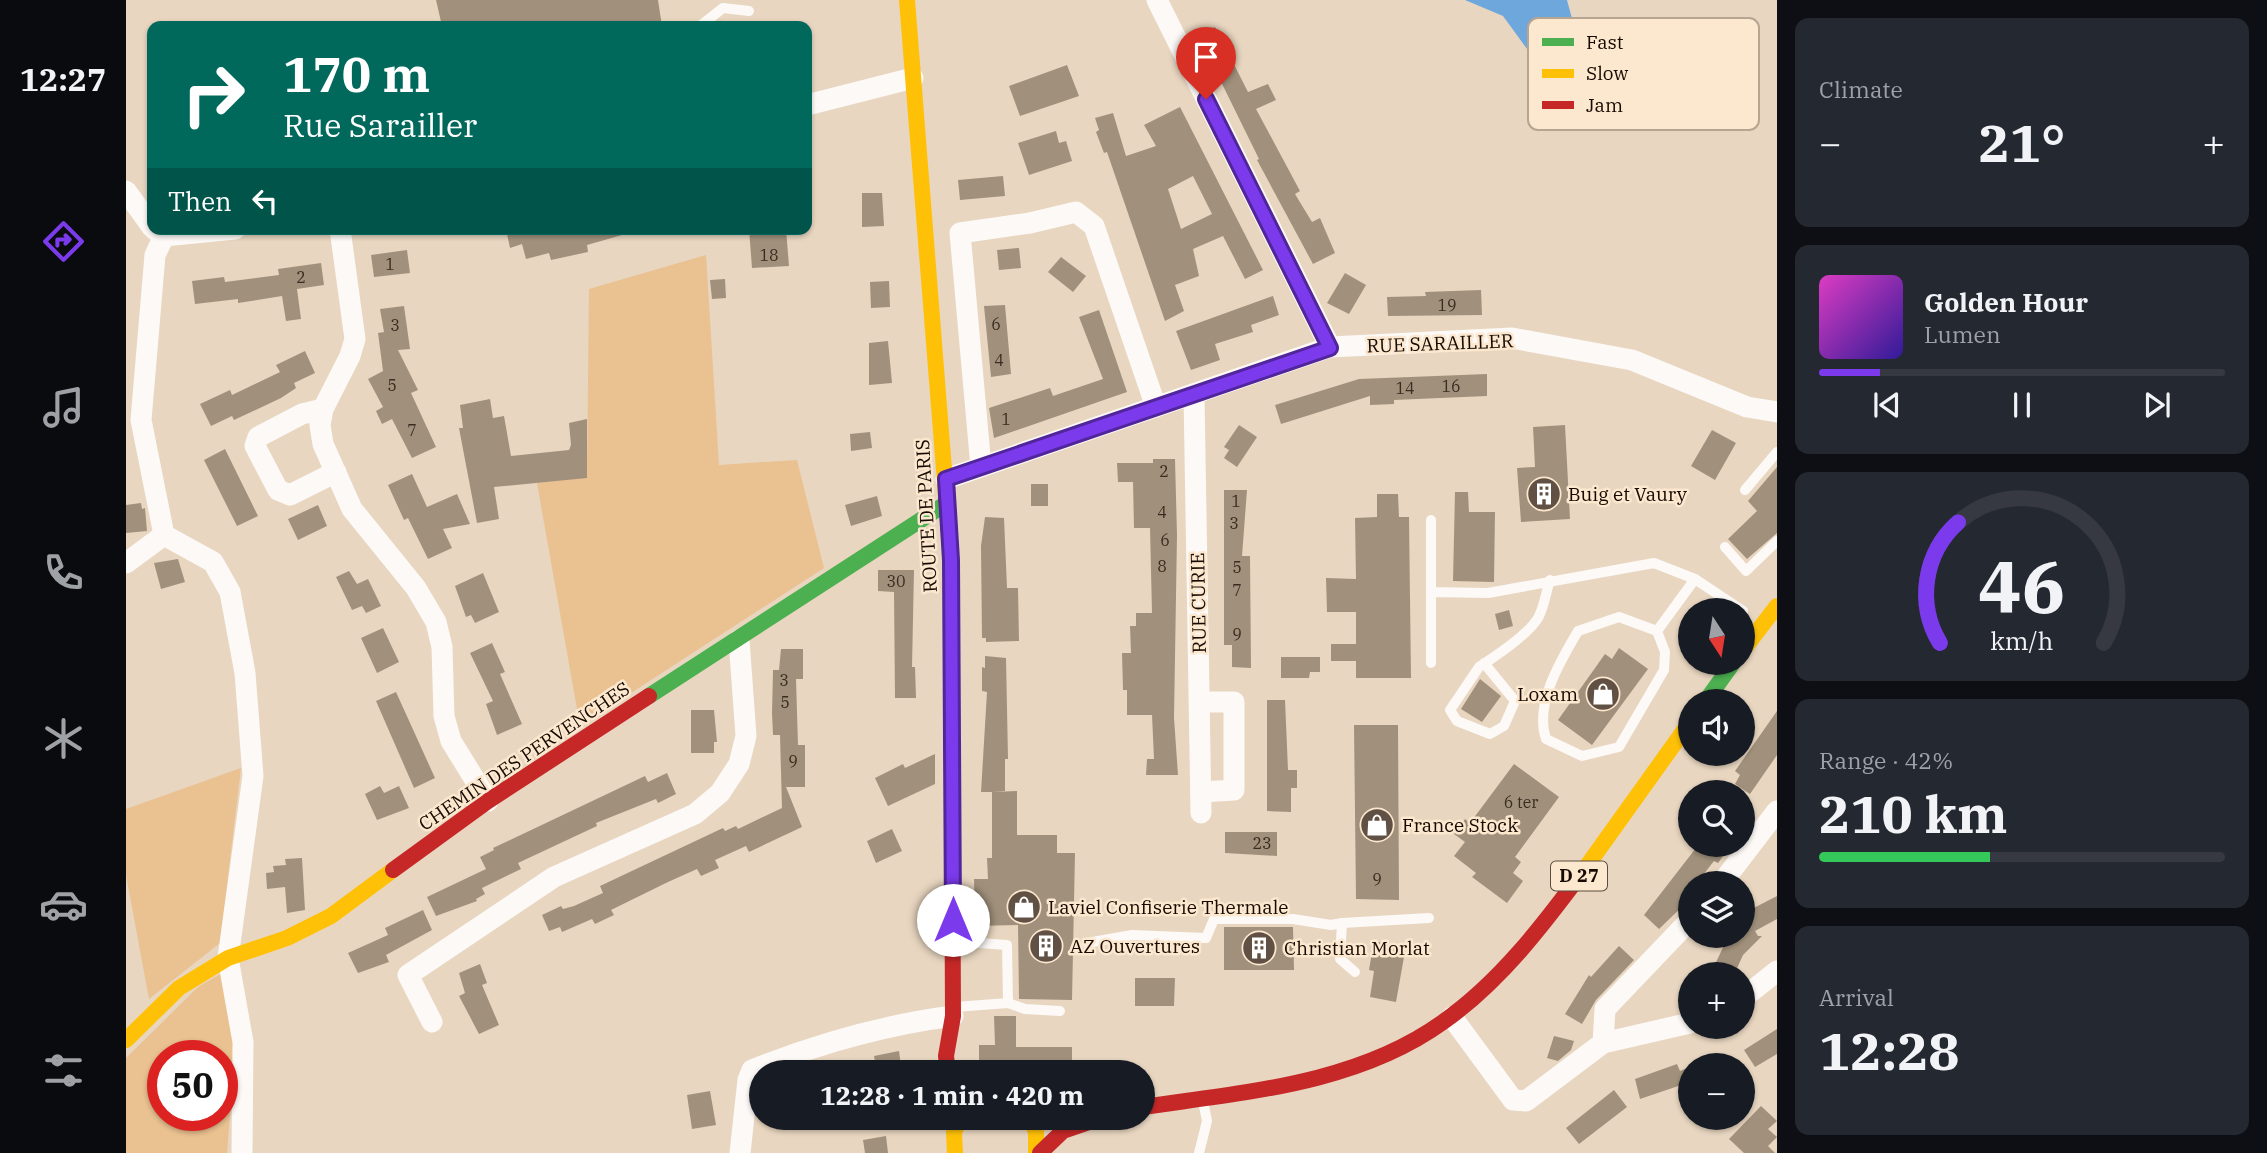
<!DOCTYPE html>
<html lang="en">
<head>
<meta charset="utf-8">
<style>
	body { margin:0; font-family:"IBM Plex Serif",serif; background:#242831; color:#f1f3f6; height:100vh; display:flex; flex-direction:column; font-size:26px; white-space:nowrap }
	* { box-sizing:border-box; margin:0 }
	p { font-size:23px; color:#9ea1a6 }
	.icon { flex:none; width:38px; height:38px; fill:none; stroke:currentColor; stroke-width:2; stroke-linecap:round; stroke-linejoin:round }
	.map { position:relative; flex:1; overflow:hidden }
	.sheet { display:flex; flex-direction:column; gap:18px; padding:18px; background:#0d0f14; width:490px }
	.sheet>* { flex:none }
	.hud { position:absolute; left:21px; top:21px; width:665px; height:214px; border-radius:14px; box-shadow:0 2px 5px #0004; background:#00695c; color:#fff; overflow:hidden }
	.needle { width:46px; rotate:168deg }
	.controls { position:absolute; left:1552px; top:598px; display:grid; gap:14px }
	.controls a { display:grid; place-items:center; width:77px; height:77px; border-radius:50%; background:#171b24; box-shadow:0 2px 5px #0004; font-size:35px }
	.speed { position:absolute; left:21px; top:1040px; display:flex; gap:14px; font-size:35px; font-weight:700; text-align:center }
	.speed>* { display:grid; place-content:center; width:91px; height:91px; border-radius:50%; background:#171b24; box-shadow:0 2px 5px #0004; line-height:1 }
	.speed .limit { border:10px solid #d22; background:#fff; color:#111 }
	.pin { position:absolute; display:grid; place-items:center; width:60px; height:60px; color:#fff; margin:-72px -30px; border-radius:50% 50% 50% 0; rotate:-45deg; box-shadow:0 0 7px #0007 }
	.pin .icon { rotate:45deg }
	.me { position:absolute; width:77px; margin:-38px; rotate:0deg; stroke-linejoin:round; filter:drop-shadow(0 0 5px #0008) }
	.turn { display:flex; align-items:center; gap:24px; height:147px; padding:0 21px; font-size:32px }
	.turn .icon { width:91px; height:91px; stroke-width:2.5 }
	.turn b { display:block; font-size:49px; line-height:60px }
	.then { display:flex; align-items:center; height:66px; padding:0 21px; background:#0003; gap:14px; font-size:26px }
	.big { font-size:52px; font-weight:700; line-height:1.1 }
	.sheet .widget { flex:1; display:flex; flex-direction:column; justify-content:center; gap:10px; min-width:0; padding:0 24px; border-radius:14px; background:#242831 }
	.sheet .dial { align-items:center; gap:0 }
	.dial svg { height:182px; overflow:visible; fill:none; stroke:#363941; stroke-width:7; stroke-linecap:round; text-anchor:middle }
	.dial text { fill:#f1f3f6; stroke:none }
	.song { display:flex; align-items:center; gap:21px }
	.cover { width:84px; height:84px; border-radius:10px; background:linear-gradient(135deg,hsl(310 70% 55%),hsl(250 70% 35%)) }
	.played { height:7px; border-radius:4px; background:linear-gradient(90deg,#7c3aed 15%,#363941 15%) }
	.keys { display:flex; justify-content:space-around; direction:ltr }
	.heat { display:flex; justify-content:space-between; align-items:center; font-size:38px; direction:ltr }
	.charge { height:10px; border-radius:5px; background:linear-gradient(90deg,#34c759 42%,#363941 0) }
	.trip { position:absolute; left:623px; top:1060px; width:406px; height:70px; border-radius:35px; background:#171b24; box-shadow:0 2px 5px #0004; font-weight:700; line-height:70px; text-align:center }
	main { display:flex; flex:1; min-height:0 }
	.tab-bar { display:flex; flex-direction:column; width:126px; justify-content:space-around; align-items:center; background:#090b0e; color:#9ea1a6 }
	.tab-bar .icon { width:49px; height:49px }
	.tab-bar .active { color:#7c3aed }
	.tab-bar b { font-size:32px; color:#f1f3f6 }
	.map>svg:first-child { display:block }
	.green { fill:#eac190; fill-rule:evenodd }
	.water { fill:#6ea7db }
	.building { fill:#a1917c; fill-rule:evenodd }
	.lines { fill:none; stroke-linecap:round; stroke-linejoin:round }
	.lane { stroke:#fcf9f6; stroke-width:10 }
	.street { stroke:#fcf9f6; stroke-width:21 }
	.fast { stroke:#4caf50; stroke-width:16 }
	.slow { stroke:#ffc107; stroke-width:16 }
	.jam { stroke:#c62828; stroke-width:16 }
	.route-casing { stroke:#51269a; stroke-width:18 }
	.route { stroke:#7c3aed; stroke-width:12 }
	.labels { text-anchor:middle; stroke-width:5; stroke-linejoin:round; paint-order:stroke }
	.number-label { font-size:16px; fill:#392c20 }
	.shield { fill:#fce7cf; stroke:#5b4c3f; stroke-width:2 }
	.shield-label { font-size:18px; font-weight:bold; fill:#160a01 }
	.street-label { font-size:19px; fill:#160a01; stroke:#fce7cf }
	.poi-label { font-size:19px; fill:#160a01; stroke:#fce7cf; text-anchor:start }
	.key { fill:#fce7cf; stroke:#b7a591; stroke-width:2 }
	.key-label { font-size:19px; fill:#160a01 }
</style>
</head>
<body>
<main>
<nav class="tab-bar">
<b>12:27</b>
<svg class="icon active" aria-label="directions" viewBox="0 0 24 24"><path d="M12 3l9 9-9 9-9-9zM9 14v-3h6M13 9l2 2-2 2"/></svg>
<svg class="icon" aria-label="music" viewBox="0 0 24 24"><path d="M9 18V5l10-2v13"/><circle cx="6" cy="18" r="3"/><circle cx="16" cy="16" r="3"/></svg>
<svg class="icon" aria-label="phone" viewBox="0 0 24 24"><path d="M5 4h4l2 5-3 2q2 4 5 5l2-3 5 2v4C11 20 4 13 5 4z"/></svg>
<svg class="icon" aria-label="climate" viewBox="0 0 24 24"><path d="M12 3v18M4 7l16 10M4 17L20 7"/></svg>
<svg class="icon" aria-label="car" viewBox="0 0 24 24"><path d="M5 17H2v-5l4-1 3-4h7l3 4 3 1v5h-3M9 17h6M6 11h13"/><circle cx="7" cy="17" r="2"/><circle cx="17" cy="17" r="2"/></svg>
<svg class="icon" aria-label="filters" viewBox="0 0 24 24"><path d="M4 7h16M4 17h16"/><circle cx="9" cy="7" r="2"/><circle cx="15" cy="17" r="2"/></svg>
</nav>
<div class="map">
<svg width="1651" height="1153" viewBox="0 0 1651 1153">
	<rect width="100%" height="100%" fill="#e8d6c0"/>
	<!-- green -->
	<path class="green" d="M580,255l13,210 78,-5 27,108 -244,158 -43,-243 50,-6 2,-188z
		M115,768l-21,175 -71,56 -23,-124v-66z
		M96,973l14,67 -9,113h-101v-95l72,-71zM37,1055h59v60h-59z"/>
	<!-- water -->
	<path class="water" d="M1339,0h102l13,48 -6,14 -21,7 -12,-1 -38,-52z"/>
	<!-- building -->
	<path class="building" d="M310,0h222l4,26h-220z
		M1089,27l33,65 20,-8 8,16 -20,9 44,82 -5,3 17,28 8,-4 15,35 -22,11 -56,-104 2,-1 -61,-124z
		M941,65l12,31 -59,20 -11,-30z
		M1054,107l83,163 -18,9 -22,-43 -30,13 6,27 -24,9 9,26 -19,10 -58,-169 -3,1 -8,-21 3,-2 -4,-12 18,-5 13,43 30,-10 -12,-21zM1067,176l19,38 -31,15 -13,-40z
		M930,131l3,12 7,-2 6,20 -43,14 -11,-32z
		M877,176l2,20 -45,4 -2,-20z
		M736,193h20l2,33 -22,1z
		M380,229h122l1,4 -42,12 1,7 -37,8 -2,-7 -23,6 -4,-15 -12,4z
		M623,229h37l3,37 -37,2z
		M893,248l2,20 -22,2 -2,-20z
		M281,250l3,23 -36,4 -3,-22z
		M935,257l25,19 -13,16 -25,-20z
		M195,263l3,22 -27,4 4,30 -15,2 -4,-25 -44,7v-4l-43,5 -3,-23 32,-4 1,5 54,-7 -1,-6z
		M1219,273l21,12 -17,29 -22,-11z
		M599,279l1,19 -14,1 -2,-19z
		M763,281l1,26 -19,1 -1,-26z
		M1355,290l1,25 -94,1 -1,-19 39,-1 -1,-4z
		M1147,296l6,19 -28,10 2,7 -38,12 5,16 -29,10 -15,-39z
		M879,305l6,69 -20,3 -7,-71z
		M278,306l6,43 -12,1 20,40 -7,3 25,54 -24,11 -20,-39 -10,5 -6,-13 7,-4 -15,-28 15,-8 -5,-38 6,-1 -4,-23z
		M973,310l28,82 -133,46 -5,-30 61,-20 3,8 50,-17 -24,-62z
		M762,341l4,42 -23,2v-42z
		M179,351l10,22 -21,10 2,5 -15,10 -47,22 -2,-4 -21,10 -11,-22 30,-14 2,5 48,-23 -4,-7z
		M1361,374v22l-93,4v4l-24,1v-9l-89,28 -6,-19 84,-26z
		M364,399l3,19 11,-2 7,40 58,-6 2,-5 -2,-22 18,-4v59l-93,9 5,32 -22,4 -18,-95h4l-3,-23z
		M1113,425l18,12 -20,30 -13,-9 5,-8 -5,-3z
		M1439,425l5,94 -49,3 -4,-54 18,-1 -2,-40z
		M1586,430l24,13 -21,37 -24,-14z
		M744,432l2,16 -21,3 -1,-17z
		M99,449l33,67 -21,10 -33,-66z
		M1027,459h22l2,76 -3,183 4,57h-32l1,-16h7l-2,-44h-25v-25h-4l-1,-37h9l-1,-27h6v-13h16l-2,-85h-16l-1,-46h-15l-1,-19h36z
		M1651,467v66l-30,26 -19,-20 29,-28 -9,-10z
		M286,474l15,33 30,-13 13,30 -27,5 9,19 -24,11 -20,-41 -4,2 -16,-35z
		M905,484h17v22h-17z
		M1098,490h23l-5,66h8l1,112 -19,-1v-22h-8z
		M1329,492h13l1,20h26l-1,70 -41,-1z
		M1251,494h21l1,23h10l2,161h-55v-17h-25v-17h25v-32h-29l-1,-34 30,1 -1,-61 22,-1z
		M751,496l5,20 -31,10 -6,-21z
		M15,503l1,6 3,-1 2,23 -21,2v-28z
		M192,505l9,21 -29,14 -10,-21z
		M859,517l19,1 3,70h11l1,53 -33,1v-4h-4l-1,-92z
		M52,559l7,23 -24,7 -7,-26z
		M752,570h36l-2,97h3l1,31h-21l-1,-106 -16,-1z
		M223,571l8,13 11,-5 13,27 -15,7 -4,-7 -10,4 -16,-33z
		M357,573l16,39 -24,11 -4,-8 -5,2 -11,-31z
		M1383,610l4,16 -14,4 -4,-16z
		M257,628l16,34 -22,11 -16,-35z
		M366,643l13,29 -5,2 22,50 -25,11 -11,-31 7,-3 -23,-48z
		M1493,648l29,21 -56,76 -34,-25 47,-66 7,5z
		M655,649h22v30h-7l2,66h7v42h-19l16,40 -53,25 -3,-6 -31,14 4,8 -18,8 -4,-7 -29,13 -57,28 3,5 -19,9 -3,-5 -30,13 -2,-5 -11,4 -7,-16 19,-9 2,3 11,-3 29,-13 -3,-7 123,-58 2,3 11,-5 2,3 44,-21 -2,-73h-7l-1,-22 1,-43h6z
		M859,656l21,2 2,101h-3v33h-24l6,-100 -5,-1v-24l3,1z
		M1155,657h39v15h-10l-1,6h-28z
		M1354,679l21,17 -19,26 -21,-13z
		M270,692l39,86 -21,10 -38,-87z
		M1141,700h18l3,70h9v18h-6v24l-24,-1z
		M565,710h23l3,32h-3v11h-23z
		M1651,711v44l-27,39 -15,-10 5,-9 -5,-4z
		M1228,725h44l1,175 -43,-1z
		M809,754v30l-47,22 -13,-28 28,-14 2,4z
		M1388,764l45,33 -44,60 6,5 -8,11 10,8 -16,22 -35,-26 4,-4 -22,-17 11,-14 -11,-8 11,-15 5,4z
		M541,773l9,21 -18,9 -2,-4 -60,24 1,3 -79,37 3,6 -39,19 3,6 -9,5 1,2 -41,15 -9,-19 59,-28 -6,-12 14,-7 -1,-2 152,-72 3,6z
		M254,786l4,7 15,-7 10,22 -32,12 -12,-26z
		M891,791v44h40v18h18l-3,147 -53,-1 -1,-74 -43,1 -1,-47h14l-1,-21h5v-66z
		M766,829l10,22 -26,12 -9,-22z
		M1099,832h52v24l-52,-3z
		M1580,845h25l-13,18 -4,-2 -18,23h-6v7l-5,6 4,3 -30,29 -15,-14 52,-67 5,3z
		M176,858l3,52 -18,3 -2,-26 -18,2 -1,-16 8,-1 -1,-6 13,-1 -1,-6z
		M1651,896v23l-22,12 3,5h4l-19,19 -9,20h-24l17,-36 16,-3v-30l3,6z
		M297,910l9,20 -46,25 3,7 -31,11 -10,-20 40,-18 -3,-7z
		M1098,927h69l1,43h-70z
		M1252,942l18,3 -1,10 9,2 -8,45 -26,-5 4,-26 -5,-1 3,-18h4z
		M1493,946l15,14 -38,40 -14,24 -17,-10 24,-39 2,2z
		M354,964l7,19 -5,2 17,40 -20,9 -20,-38 6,-3 -6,-20z
		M1009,978h40l-1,28h-39z
		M868,1016h22v31h56v15h-93v-17h16z
		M1651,1029v25l-22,13 -11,-17z
		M1428,1036l20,5 -3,9 -13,11 -11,-3z
		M773,1051l3,22h-25l-3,-17z
		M1551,1064l3,7 10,-4v15l-50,17 -5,-20z
		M1488,1090l13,17 -48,37 -13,-16z
		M584,1091l6,34 -24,4 -5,-34z
		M1635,1106l16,15 -9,8 9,8 -9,9 7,7h-31l-15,-14z
		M760,1136l2,17h-23l-2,-13z"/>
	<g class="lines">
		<!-- lane -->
		<path class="lane" d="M574,26l23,-18 26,3
			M1619,490l32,-38
			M1305,520v72
			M1599,547l21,24 31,-30
			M1531,631l8,21 -1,18 -45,77 -37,9 -36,-17c-12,-35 15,-79 32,-108l41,-14 38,14 38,-52
			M1305,663v-71l57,1 166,-30 41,16 48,32
			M1358,663l31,38 -11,25 -14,8 -33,-13 -7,-11 29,-43c17,-11 49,-32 59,-49 6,-10 8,-26 12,-38
			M826,941l55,4 1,58 -53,4
			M961,943l45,-8 74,3 8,-19h79l38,6 11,-2
			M1229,972l-15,-13 2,-36 87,-5
			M882,1003l17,6 35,2
			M1073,1153l8,-32 -4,-20"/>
		<!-- street -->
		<path class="street" d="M1031,0l173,347
			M681,105l106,-27
			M0,191l26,36
			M28,229l10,7 71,-7
			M214,229l15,110 -5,17 -27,53 -3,16 3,19 29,65 64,79 20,34 6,25 2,69 7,25 37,60
			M38,236l-9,19 -14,165 23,115 49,27 17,30 15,81 8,103 -25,182 15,84 -1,111
			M1068,394l7,419
			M197,409l-21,5 -44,23 -3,9 23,44 12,5 46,-23
			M855,467l-21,-234 70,-10 46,-11 18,14 62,181
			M820,479l384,-132 182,-9 120,22 115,47 30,5
			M0,563l38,-28
			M1073,702h35v88l-33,2
			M1595,884l56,-73
			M1617,998l34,-27
			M1326,1017l61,83 13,1 77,-58 87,-20
			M306,1022l-24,-47 146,-98 141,-63 25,-21 19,-29 7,-28 -7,-96
			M1477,1043l2,-34 85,-89
			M614,1153l8,-73 4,-10c65,-26 131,-45 201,-54"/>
		<!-- fast -->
		<path class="fast" d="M523,696l298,-193
			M1579,702l28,-39"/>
		<!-- slow -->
		<path class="slow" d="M781,0l39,495
			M1617,650l34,-44
			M1458,870l106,-148
			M0,1040l53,-52 49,-30 59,-20 44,-22 62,-46
			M904,1118l6,14v21
			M829,1153l-1,-21 7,-14"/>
		<!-- jam -->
		<path class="jam" d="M820,495l5,65 2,456 -7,40 2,17
			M267,870l95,-69 161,-105
			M1017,1107c102,-15 214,-23 300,-85 57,-40 100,-97 141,-152
			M914,1153l23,-22 38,-13"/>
	</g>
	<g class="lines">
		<!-- route casing -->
		<g class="route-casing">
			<path id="route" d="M827,920l-2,-360 -5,-81 384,-131 -124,-249"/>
		</g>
		<!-- route -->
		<use href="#route" class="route"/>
	</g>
	<!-- icons -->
	<defs>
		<g id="building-disc" transform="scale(1.75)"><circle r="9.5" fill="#605144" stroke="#fce7cf"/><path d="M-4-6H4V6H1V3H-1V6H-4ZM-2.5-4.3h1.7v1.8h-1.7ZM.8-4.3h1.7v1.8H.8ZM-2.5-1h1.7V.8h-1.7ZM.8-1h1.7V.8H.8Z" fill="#fff"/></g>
		<g id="shop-disc" transform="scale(1.75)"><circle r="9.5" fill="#605144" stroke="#fce7cf"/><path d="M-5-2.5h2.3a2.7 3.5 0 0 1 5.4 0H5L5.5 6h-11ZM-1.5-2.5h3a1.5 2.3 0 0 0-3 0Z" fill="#fff"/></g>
	</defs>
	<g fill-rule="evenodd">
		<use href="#building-disc" x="1418" y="494"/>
		<use href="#shop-disc" x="1477" y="694"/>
		<use href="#shop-disc" x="1251" y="825"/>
		<use href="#shop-disc" x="898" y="907"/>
		<use href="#building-disc" x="920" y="946"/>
		<use href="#building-disc" x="1133" y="948"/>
	</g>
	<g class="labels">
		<!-- number labels -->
		<g class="number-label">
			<text x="643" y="261">18</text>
			<text x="264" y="270">1</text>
			<text x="175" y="283">2</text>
			<text x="1321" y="311">19</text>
			<text x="870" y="330">6</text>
			<text x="269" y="331">3</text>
			<text x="873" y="366">4</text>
			<text x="266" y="391">5</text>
			<text x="1325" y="392">16</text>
			<text x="1279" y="394">14</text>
			<text x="880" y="425">1</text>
			<text x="286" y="436">7</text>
			<text x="1038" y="477">2</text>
			<text x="1110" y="507">1</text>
			<text x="1036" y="518">4</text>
			<text x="1108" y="529">3</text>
			<text x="1039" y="546">6</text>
			<text x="1036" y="572">8</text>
			<text x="1111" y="573">5</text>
			<text x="770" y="587">30</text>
			<text x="1111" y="596">7</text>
			<text x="1111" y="640">9</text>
			<text x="658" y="686">3</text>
			<text x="659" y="708">5</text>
			<text x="667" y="767">9</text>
			<text x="1395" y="808">6 ter</text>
			<text x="1136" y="849">23</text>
			<text x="1251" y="885">9</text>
		</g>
		<!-- shield labels -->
		<rect class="shield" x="1425" y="861.5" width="56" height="29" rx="5"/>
		<g class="shield-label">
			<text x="1453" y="882">D 27</text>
		</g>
		<!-- street labels -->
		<g class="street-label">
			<text transform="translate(1314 343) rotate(-2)" y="7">RUE SARAILLER</text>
			<text transform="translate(800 516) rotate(-93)" y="7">ROUTE DE PARIS</text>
			<text transform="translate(1072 603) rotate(-91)" y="7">RUE CURIE</text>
			<text transform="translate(398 756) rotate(-34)" y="7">CHEMIN DES PERVENCHES</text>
		</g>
		<!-- poi labels -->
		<g class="poi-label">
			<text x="1442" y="501">Buig et Vaury</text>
			<text x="1452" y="701" text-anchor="end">Loxam</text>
			<text x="1276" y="832">France Stock</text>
			<text x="922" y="914">Laviel Confiserie Thermale</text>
			<text x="944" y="953">AZ Ouvertures</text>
			<text x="1158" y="955">Christian Morlat</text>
		</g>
	</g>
	<!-- legend -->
	<rect x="1402" y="18" width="231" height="112" rx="10" class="key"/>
	<rect x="1416" y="38" width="32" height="8" fill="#4caf50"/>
	<rect x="1416" y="69" width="32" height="9" fill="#ffc107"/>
	<rect x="1416" y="101" width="32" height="8" fill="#c62828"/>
	<g class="key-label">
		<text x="1460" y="49">Fast</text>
		<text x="1460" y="80">Slow</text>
		<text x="1460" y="112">Jam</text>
	</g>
</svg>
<div class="controls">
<a><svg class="needle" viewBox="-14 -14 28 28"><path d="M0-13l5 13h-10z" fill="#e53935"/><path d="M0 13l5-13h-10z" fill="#9ea1a6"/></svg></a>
<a><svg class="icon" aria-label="sound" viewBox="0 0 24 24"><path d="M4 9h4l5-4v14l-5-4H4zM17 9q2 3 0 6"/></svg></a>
<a><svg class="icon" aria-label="search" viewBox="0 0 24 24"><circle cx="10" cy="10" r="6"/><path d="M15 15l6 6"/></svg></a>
<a><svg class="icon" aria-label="layers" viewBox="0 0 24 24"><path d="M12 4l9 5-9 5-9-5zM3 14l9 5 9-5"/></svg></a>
<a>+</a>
<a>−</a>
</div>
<div class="speed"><div class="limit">50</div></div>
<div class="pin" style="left:1080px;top:99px;background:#d93025"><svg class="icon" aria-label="arrive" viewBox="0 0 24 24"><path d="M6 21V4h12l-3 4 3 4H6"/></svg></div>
<svg class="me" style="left:827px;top:920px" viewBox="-20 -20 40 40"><circle r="19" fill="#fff"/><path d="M0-13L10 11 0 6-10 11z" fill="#7c3aed"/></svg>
<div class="trip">12:28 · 1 min · 420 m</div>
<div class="hud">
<div class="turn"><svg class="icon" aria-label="right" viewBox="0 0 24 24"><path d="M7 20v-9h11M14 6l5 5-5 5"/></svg><div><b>170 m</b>Rue Sarailler</div></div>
<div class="then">Then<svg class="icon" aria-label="left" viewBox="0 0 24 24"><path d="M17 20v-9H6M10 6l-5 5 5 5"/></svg></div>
</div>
</div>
<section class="sheet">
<div class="widget"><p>Climate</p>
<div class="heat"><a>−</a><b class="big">21°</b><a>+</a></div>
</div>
<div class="widget">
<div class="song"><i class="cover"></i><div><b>Golden Hour</b><p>Lumen</p></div></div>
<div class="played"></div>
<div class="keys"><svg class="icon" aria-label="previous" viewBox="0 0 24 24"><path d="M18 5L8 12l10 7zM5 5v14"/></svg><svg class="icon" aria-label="pause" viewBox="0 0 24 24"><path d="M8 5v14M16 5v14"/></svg><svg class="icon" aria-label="next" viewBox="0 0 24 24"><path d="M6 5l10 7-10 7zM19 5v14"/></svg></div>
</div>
<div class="widget dial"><svg viewBox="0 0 100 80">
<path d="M14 69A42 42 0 1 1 86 69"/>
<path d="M14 69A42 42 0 0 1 22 16" stroke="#7c3aed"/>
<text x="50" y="56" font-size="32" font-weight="700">46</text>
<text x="50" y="72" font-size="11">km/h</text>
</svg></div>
<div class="widget"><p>Range · 42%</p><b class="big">210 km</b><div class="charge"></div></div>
<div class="widget"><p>Arrival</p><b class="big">12:28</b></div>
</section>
</main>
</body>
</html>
